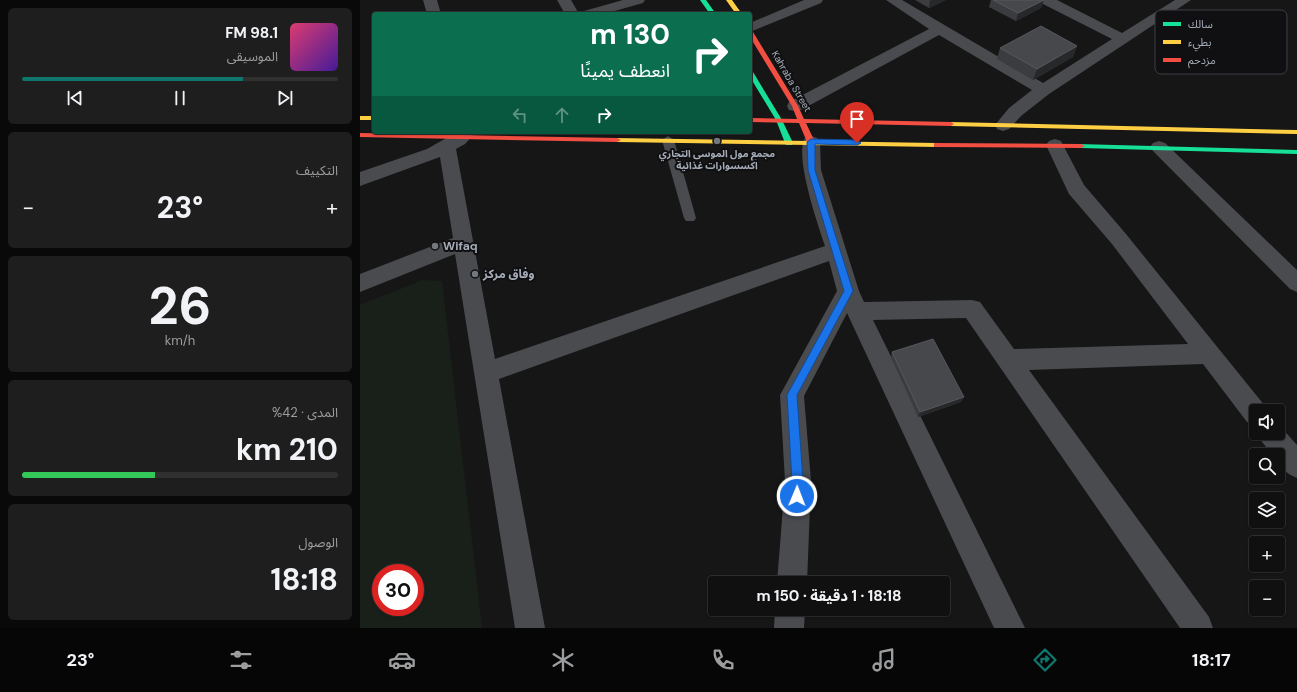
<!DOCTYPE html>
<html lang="ar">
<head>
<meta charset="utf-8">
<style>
	body { margin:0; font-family:"DM Sans","Noto Sans Arabic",sans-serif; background:#1e1e1e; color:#f1f3f6; direction:rtl; height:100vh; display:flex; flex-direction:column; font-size:15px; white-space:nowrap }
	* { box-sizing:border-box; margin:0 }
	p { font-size:13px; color:#9c9d9f }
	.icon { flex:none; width:22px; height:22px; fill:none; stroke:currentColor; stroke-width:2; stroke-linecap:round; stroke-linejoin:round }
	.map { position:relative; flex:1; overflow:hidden; direction:ltr }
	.sheet { display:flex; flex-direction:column; gap:8px; padding:8px; background:#090909; width:360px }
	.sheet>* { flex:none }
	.top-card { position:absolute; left:12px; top:12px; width:380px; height:122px; border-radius:4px; box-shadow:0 1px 3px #0004,0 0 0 1px #303030; direction:rtl; background:#0b6e4f; color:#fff; overflow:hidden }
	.fabs { position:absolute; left:889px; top:404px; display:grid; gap:8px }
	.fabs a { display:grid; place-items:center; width:36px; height:36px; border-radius:4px; background:#101010; box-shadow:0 1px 3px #0004,0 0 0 1px #303030; font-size:20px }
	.speed { position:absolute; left:12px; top:564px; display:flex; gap:8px; font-size:20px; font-weight:700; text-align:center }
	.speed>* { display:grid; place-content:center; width:52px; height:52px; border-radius:50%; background:#101010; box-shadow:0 1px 3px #0004,0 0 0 1px #303030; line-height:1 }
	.speed .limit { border:6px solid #d22; background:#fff; color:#111 }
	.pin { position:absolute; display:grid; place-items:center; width:34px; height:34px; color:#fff; margin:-41px -17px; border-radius:50% 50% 50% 0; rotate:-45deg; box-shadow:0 0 4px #0007 }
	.pin .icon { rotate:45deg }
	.me { position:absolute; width:44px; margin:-22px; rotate:1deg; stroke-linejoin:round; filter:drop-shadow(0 0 3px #0008) }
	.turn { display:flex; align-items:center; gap:14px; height:84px; padding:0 16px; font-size:18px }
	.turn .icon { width:52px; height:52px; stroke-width:2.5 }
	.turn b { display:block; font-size:28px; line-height:34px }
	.lanes { display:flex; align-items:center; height:38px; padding:0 16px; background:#0003; justify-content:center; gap:20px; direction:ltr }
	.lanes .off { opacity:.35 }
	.big { font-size:30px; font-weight:700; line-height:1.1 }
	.sheet .card { flex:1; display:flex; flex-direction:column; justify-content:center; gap:6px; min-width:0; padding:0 14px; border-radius:6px; background:#1e1e1e }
	.sheet .dial { align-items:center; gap:0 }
	.dial b { font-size:52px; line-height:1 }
	.song { display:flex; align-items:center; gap:12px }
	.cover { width:48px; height:48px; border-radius:6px; background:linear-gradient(135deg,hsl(340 70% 55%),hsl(260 70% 35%)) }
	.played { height:4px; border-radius:2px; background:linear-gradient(90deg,#0f766e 70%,#303030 70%) }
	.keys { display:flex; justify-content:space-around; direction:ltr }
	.heat { display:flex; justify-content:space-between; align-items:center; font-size:22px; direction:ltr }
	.charge { height:6px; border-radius:3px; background:linear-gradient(90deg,#34c759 42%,#303030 0) }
	.trip { position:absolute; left:348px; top:576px; width:242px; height:40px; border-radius:4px; background:#101010; box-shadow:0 1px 3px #0004,0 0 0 1px #303030; font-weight:700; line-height:40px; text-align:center; direction:rtl }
	.menu { display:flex; height:64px; justify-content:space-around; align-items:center; background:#060606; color:#9c9d9f }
	.menu .icon { width:28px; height:28px }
	.menu .current { color:#0f766e }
	.menu b { font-size:18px; color:#f1f3f6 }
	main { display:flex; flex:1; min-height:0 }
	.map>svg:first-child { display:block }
	.green { fill:#19201a; fill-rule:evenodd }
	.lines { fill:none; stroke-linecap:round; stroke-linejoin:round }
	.lane { fill:#494b4f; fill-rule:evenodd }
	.street { fill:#494b4f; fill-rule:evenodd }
	.fast { fill:#16e098; fill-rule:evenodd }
	.slow { fill:#ffcf43; fill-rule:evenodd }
	.jam { fill:#f24e42; fill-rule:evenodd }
	.wall { fill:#3b3c3f }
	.shaded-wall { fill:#272829 }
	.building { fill:#46484c; stroke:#55585d }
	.route { fill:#1a73e8; stroke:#114b97 }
	.poi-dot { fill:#73787f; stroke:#101012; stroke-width:1.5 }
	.labels { text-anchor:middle; stroke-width:4; stroke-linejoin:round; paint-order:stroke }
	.far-street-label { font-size:10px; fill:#a5acb8; stroke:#101012 }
	.far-poi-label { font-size:10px; font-weight:bold; fill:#a5acb8; stroke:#101012 }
	.poi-label { font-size:12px; font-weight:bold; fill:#a5acb8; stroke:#101012; text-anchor:start }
	.key { fill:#101012; stroke:#3d3f44; stroke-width:1 }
	.key-label { font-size:11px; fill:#a5acb8 }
</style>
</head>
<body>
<main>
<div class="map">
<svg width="937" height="628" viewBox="0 0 937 628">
	<rect width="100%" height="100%" fill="#161616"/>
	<!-- green -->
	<path class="green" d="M63,280l19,1 40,347h-122v-323zM21,573h34v34h-34z"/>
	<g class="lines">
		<!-- lane -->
		<path class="lane" d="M308,136l6,4 22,78 -2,3h-8l-2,-3 -22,-78z"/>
		<!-- street -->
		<path class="street" d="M63,0h14l4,14h-14z
			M197,0h14l8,14h-14z
			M263,0h22l-2,3 -39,11h-22l2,-3z
			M444,0h19l-2,3 -71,29v-9z
			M526,0h16l141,83 69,-44 -71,-36 -2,-3h18l65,33 53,-33h16l-142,94 -28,22 -12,13 -6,2 -6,-2 -2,-4 14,-17 23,-18 -93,-55 -138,75 -6,1 -6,-1 -2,-4 2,-4 140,-73z
			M97,132h19l-11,12 -9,5 39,210 330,-113c-7,-21 -31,-90 -20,-108l6,-2 6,2 3,4 1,28 38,121 5,11 108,-2 8,2 34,47 174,-5 -76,-100 -43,-50 -23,-49 3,-4 6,-2 6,2 23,44 42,49 139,172 2,5h-11v15l-9,-4 -44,-58 -174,6 180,247 4,11h-33l-214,-310 -93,2 152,308h-31l-147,-315 -43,83 7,85 -4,102h-30l8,-102 -5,-86 57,-104 -8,-30 -330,118 46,249h-30l-60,-374 -95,38v-18l93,-36 -13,-81 -80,29v-14l67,-23z
			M799,141l6,2 132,127v22l-7,-3 -137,-138 -3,-4 3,-4z
			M918,424l19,21v33c-10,-4 -19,-11 -19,-23h-5l-11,-13 -4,-9h20z
			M415,609h30l-1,19h-30z"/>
		<!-- fast -->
		<path class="fast" d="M340,0h6l10,14h-6z
			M390,70l3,2 29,48 11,23 -1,2h-6l-1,-2 -9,-23 -26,-43z
			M718,144l219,6v4l-216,-6h-3z"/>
		<!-- slow -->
		<path class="slow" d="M366,0h6l10,14h-6z
			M0,116h14v4h-14z
			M589,122l348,8v4l-346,-8 -3,-2z
			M254,138l323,5 4,2 -4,2 -320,-5 -4,-2z"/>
		<!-- jam -->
		<path class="jam" d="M390,30l3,2 45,74 6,13 147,3 3,2 -3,2 -145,-3 9,19 -4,2 -4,-2 -8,-19 -49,-1v-4l47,1 -5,-13 -42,-69z
			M0,133l257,5 4,2 -4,2 -257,-5z
			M574,143l147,1 4,2 -4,2 -144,-1h-3z"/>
	</g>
	<!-- wall -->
	<path class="wall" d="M555,0h31l-17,8z
		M631,0h53l-3,8 -25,13 -27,-14z
		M717,46l-4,11 -40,23 -36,-21 3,-11z
		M532,352l72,45 -3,5 -43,15 -27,-60z"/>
	<!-- shaded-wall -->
	<path class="shaded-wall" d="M571,0h15l-17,8 1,-7z
		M684,0l-3,8 -25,13 2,-8z
		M717,46l-4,11 -40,23 4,-11z
		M604,397l-3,5 -43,15 2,-5z"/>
	<!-- building -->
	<path class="building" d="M633,0h51l-26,13z
		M681,26l36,20 -40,23 -37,-21z
		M573,339l31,58 -44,15 -28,-60z"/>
	<!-- route -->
	<path class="route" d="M451,139l46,1 4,3 -4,2 -42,-1v26l38,121 -56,104 6,86 -2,19 -4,1 -4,-1 -6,-105 57,-104 -36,-121 -1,-28z"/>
	<!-- markers -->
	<g class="poi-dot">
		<circle cx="357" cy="141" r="4"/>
		<circle cx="75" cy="246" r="4"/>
		<circle cx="115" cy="274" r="4"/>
	</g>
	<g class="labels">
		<!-- far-street labels -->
		<g class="far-street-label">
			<text transform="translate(432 81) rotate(60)" y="4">Kahraba Street</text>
		</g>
		<!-- far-poi labels -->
		<g class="far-poi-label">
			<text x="357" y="157">مجمع مول الموسى التجاري<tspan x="357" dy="12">اكسسوارات غذائية</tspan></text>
		</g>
		<!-- poi labels -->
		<g class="poi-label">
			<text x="83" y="250">Wifaq</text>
			<text x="123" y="278">وفاق مركز</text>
		</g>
	</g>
	<!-- legend -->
	<rect x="795" y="10" width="132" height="64" rx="6" class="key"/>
	<rect x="803" y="22" width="18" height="4" fill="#16e098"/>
	<rect x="803" y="40" width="18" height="4" fill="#ffcf43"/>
	<rect x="803" y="58" width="18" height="4" fill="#f24e42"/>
	<g class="key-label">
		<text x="828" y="28">سالك</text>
		<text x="828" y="46">بطيء</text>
		<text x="828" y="64">مزدحم</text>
	</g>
</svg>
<div class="fabs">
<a><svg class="icon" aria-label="sound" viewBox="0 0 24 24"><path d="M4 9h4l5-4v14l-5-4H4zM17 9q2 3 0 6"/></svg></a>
<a><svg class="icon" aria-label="search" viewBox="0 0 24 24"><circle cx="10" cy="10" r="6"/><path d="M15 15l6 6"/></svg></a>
<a><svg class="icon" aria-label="layers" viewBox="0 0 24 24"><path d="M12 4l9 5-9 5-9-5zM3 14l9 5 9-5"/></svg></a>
<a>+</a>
<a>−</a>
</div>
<div class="speed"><div class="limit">30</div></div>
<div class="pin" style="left:497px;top:143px;background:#d93025"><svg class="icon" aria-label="arrive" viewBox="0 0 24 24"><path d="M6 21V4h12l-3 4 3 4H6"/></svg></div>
<svg class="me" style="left:437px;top:496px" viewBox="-20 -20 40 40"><circle r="17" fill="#1a73e8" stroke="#fff" stroke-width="3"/><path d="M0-11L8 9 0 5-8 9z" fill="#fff"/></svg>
<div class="trip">18:18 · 1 دقيقة · 150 m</div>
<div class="top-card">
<div class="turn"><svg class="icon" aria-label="right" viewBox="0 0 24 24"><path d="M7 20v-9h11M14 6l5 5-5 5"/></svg><div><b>130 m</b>انعطف يمينًا</div></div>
<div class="lanes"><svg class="icon off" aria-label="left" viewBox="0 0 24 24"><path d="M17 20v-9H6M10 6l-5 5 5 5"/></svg><svg class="icon off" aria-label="ahead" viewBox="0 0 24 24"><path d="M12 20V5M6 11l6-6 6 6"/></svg><svg class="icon" aria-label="right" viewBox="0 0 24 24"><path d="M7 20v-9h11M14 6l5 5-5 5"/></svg></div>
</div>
</div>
<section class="sheet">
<div class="card">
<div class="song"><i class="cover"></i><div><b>98.1 FM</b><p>الموسيقى</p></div></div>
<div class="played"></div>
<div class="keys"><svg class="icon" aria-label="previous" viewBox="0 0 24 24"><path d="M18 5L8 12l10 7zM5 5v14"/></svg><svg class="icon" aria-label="pause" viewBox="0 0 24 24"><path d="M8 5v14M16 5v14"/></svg><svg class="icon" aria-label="next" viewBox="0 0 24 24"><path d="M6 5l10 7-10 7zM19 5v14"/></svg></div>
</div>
<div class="card"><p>التكييف</p>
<div class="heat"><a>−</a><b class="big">23°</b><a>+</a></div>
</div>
<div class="card dial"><b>26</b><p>km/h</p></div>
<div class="card"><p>المدى · 42%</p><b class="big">210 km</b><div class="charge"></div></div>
<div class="card"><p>الوصول</p><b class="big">18:18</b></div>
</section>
</main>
<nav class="menu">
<b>18:17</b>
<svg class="icon current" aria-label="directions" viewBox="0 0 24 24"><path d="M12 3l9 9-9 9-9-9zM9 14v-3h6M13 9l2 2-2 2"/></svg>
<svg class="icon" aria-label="music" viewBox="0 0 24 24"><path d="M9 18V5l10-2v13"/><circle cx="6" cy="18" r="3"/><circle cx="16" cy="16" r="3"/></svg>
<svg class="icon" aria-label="phone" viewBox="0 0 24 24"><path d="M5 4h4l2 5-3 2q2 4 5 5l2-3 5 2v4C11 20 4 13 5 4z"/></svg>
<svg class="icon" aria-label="climate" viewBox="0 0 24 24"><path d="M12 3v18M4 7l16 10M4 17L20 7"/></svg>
<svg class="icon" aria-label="car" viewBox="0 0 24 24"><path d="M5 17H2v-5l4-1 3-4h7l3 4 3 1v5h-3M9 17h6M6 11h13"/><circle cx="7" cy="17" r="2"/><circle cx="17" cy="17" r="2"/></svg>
<svg class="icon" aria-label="filters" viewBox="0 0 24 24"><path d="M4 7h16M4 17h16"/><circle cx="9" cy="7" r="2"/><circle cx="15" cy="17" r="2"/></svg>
<b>23°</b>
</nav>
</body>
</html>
